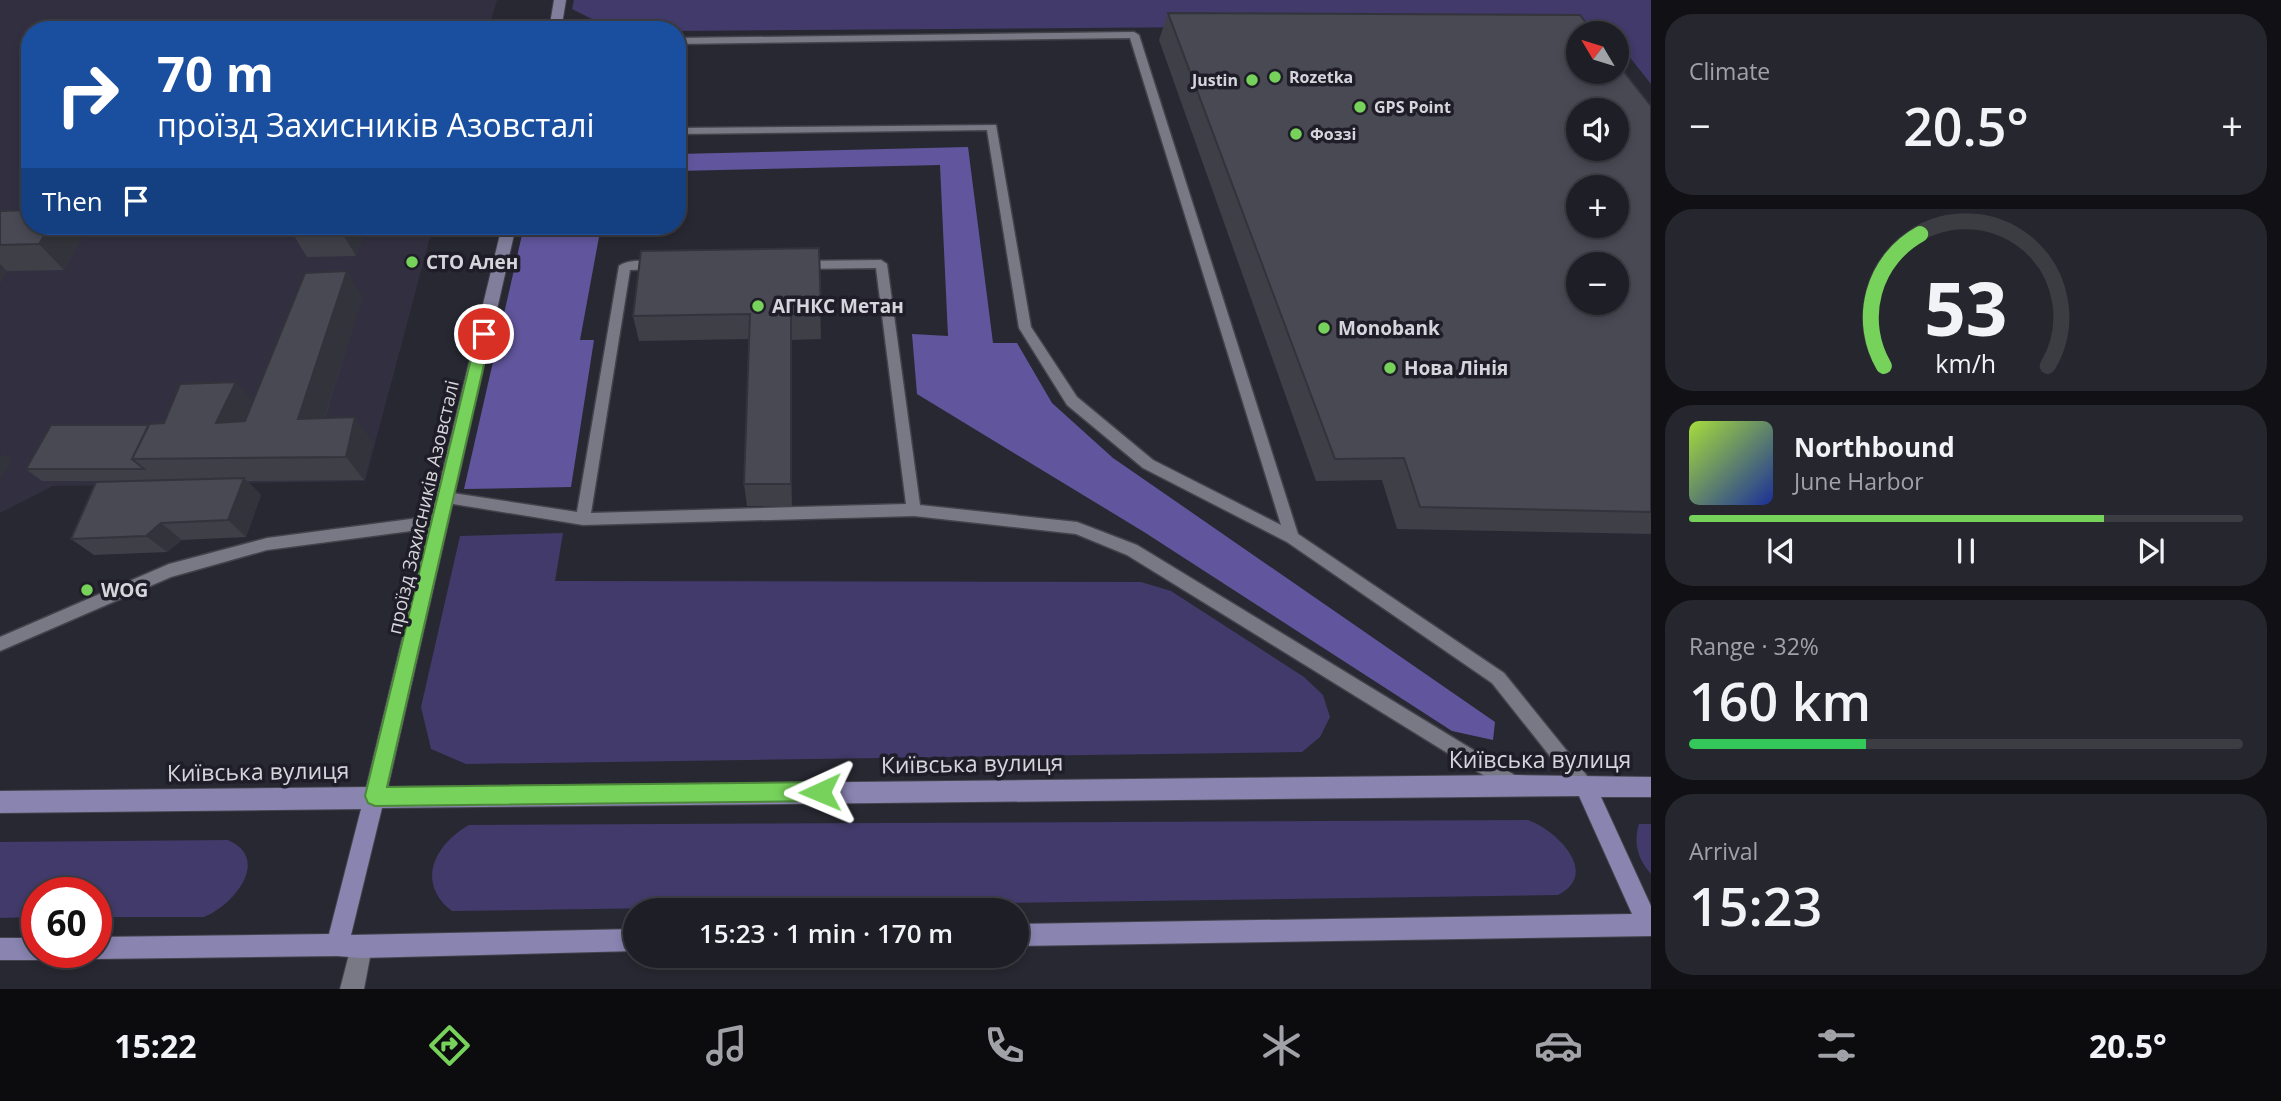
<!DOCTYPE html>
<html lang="en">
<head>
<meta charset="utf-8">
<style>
	body { margin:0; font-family:"Open Sans",sans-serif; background:#26272e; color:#f1f3f6; height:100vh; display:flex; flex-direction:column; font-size:26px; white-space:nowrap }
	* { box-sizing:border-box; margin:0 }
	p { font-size:23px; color:#a1a2a7 }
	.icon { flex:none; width:38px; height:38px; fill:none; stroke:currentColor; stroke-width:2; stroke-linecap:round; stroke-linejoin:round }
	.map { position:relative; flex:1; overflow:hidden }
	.panel { display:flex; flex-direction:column; gap:14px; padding:14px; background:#101015; width:630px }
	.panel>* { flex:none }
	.top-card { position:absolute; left:21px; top:21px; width:665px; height:214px; border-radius:28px; box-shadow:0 4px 10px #0003,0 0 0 2px #3c3c43; background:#1a4fa0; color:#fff; overflow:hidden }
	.needle { width:46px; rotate:308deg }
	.buttons { position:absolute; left:1566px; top:21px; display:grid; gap:14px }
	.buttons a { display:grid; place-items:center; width:63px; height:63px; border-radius:50%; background:#1e1e26; box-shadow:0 4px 10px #0003,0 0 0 2px #3c3c43; font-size:35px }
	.speed { position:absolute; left:21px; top:877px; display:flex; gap:14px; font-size:35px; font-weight:700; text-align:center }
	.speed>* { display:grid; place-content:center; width:91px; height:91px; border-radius:50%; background:#1e1e26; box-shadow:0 4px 10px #0003,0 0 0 2px #3c3c43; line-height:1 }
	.speed .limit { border:10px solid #d22; background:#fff; color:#111 }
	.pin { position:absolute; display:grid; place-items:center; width:60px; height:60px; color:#fff; margin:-30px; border:4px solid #fff; border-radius:50%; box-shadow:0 2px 7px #0007 }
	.me { position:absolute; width:77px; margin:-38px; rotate:269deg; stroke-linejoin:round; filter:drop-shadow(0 0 5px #0008) }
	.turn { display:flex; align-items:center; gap:24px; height:147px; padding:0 21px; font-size:32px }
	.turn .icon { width:91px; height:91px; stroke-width:2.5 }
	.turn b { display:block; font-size:49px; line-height:60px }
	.then { display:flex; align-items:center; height:66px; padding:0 21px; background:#0003; gap:14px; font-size:26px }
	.big { font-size:52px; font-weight:600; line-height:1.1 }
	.panel .tile { flex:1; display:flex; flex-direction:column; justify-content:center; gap:10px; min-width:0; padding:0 24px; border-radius:28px; background:#26272e }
	.panel .dial { align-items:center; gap:0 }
	.dial svg { height:182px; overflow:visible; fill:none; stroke:#3c3c43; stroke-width:7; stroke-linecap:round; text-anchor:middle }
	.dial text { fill:#f1f3f6; stroke:none }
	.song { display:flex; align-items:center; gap:21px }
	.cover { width:84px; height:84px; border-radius:10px; background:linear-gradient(135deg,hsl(80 70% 55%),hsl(230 70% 35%)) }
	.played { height:7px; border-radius:4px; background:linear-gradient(90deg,#76d25a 75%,#3c3c43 75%) }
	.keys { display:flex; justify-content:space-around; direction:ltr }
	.heat { display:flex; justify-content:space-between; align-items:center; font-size:38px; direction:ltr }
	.charge { height:10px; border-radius:5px; background:linear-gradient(90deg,#34c759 32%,#3c3c43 0) }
	.trip { position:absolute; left:623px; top:898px; width:406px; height:70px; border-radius:35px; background:#1e1e26; box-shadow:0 4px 10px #0003,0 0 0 2px #3c3c43; font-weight:600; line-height:70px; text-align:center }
	.tab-bar { display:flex; height:112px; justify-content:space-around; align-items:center; background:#0c0c0f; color:#a1a2a7 }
	.tab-bar .icon { width:49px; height:49px }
	.tab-bar .active { color:#76d25a }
	.tab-bar b { font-size:32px; color:#f1f3f6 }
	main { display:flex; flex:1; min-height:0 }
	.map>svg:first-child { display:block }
	.built { fill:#323040 }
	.green { fill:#413a6a }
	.forest { fill:#61569d }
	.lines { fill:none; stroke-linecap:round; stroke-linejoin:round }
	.lane-casing { stroke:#44434c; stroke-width:3 }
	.street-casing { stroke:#44434c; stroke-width:2 }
	.secondary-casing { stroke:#44434c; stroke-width:2 }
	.primary-casing { stroke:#44434c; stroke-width:2 }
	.lane { fill:#797885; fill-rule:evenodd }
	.street { fill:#797885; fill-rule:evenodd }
	.secondary { fill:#817e9b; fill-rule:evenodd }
	.primary { fill:#8984b0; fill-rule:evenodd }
	.wall { fill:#3f3f48 }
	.shaded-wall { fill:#33333b }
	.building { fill:#494954; stroke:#33333b; stroke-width:2; fill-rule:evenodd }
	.route { fill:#76d25a; stroke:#4d883a; stroke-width:2 }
	.poi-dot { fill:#76d25a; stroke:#1f1e28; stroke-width:2.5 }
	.labels { text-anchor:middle; stroke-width:7; stroke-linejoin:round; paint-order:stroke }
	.far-poi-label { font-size:16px; font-weight:bold; fill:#d6d5dc; stroke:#1f1e28; text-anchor:start }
	.poi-label { font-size:19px; font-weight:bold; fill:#d6d5dc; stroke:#1f1e28; text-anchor:start }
	.street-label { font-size:19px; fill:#d6d5dc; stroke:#1f1e28 }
	.near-street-label { font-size:23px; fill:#d6d5dc; stroke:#1f1e28 }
</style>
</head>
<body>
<main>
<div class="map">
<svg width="1651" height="989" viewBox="0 0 1651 989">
	<rect width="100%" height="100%" fill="#282832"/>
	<!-- built -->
	<path class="built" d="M0,0h497l-9,30h-458v196h403l-68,255 -312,5 -53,27z"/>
	<!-- green -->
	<path class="green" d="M574,0h1077v84l-34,-43v-8h-6l-7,-9 -927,7 -63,-1 -42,-21z
		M563,533l-8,48 586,1 30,9 133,86 19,18 7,22 -10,20 -18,15 -836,12 -35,-15 -10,-42 39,-171z
		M1528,820c28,10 73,53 30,75l-1106,16c-37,-28 -17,-67 17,-86z
		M1639,824h12v50c-13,-15 -18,-30 -12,-50z
		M228,840c44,19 5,66 -24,77h-108v-25h-59v25l-37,1v-76z"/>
	<!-- forest -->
	<path class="forest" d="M968,147l25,196h24l35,60 61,55 382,264 -2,18 -41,-9 -308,-199 -227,-138 -5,-60 36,2 -8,-171 -263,6v-17z
		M524,226h77l-21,114h14l-23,147 -107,2z"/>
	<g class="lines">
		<!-- lane casing -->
		<g class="lane-casing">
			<path id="lane" d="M1134,32l5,3 159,499 206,139 88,109 2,6 -2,6 -6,2 -6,-2 -88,-111 -205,-141 -144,-74 -76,-63 -48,-77 -32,-198 -310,4v-6l319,-3 35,202 46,70 76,63 128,65 -151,-487 -453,6v-6z
				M881,260l6,4 33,241 157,17 60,23 384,234 2,6 -2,6 -6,2 -6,-2 -382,-236 -51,-21 -162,-18 -331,9 -142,-23 -2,-4 2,-4 5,-2 131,20 42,-246c8,-7 36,-7 44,0l-2,3 -31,1 -39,243 315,-9 -30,-236 -76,1 -6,-4 6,-4z
				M441,515l5,2 2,4 -2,4 -5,2 -174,23 -96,27 -171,74v-14l169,-73 98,-26z"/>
		</g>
		<!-- street casing -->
		<g class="street-casing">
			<path id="street" d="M361,936l8,3 3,8 -8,42h-24l13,-50z"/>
		</g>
		<!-- secondary casing -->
		<g class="secondary-casing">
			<path id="secondary" d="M554,0h12l-5,30h-12z
				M502,226h14l-130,570 -4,7 -7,4 -7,-4 -4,-7z"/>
		</g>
		<!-- primary casing -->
		<g class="primary-casing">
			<path id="primary" d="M1515,775l136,2v20h-50l50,109v30l-634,10v-22l615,-10 -53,-118 -1197,12 -31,127 284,-6v22l-274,7 -24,-2 -241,3 -8,-3 -2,-4h10v-15l233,-3 32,-125 -361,4v-22z
				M0,938h37v14h10l-2,5 -8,3h-37z"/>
		</g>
		<!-- lane -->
		<use href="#lane" class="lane"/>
		<!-- street -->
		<use href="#street" class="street"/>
		<!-- secondary -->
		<use href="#secondary" class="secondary"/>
		<!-- primary -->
		<use href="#primary" class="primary"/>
	</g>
	<!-- wall -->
	<path class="wall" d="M1168,13l483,93v428l-254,-5 -15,-49 -66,1 -157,-441z
		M0,211l30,15h44l9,10 -19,34 -57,1 -7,12z
		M366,226l-10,30 -49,1 -13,-21z
		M819,248l2,91 -29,1v166h-45l-3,-22 5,-145 -110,2 -6,-25z
		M362,296l-37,122 47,23 -8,39 -117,1 14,14 -15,42 -64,3 -15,12 -73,3 -23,-16 55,-58h-84l-16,-12 123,-44 103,-24z"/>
	<!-- shaded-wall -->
	<path class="shaded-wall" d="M50,226h24l9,10 -19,34 -25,-26z
		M347,226h19l-10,30 -12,-20z
		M0,264l7,7 -7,12z
		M347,271l15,25 -45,147 -19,-24z
		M791,314l1,26v166l-1,-22z
		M236,382l21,24 -19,40 -22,-23z
		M355,417l17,24 -8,39 -18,-23z
		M4,453l8,7 -12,20v-21z
		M244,478l17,17 -15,42 -18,-17z
		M161,523l21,17 -15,12 -21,-16z"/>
	<!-- building -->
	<path class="building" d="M1168,13l412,2 14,18h-16v39h39v-9l34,43v406l-231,-5 -16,-49 -69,1zM1578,110h39v39h-39zM1578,187h39v39h-39zM1578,264h39v39h-39z
		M30,210v16h20l-11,18 -39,1v-34z
		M298,226h49l-3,10h-50z
		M819,248l2,66h-30v170h-47l6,-170 -117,2 8,-65z
		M347,271l-49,148 57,-2 -9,40 -214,2 17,-35 15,-1 16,-39 56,-2 -20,41 29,-2 60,-148z
		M51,425h98l-17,34 12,10h-118z
		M244,478l-16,42 -67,3 -15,13 -75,3 25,-57z"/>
	<!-- route -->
	<path class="route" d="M484,329l7,5 -104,453 433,-5 7,3 3,7 -3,7 -7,2 -445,5 -7,-3 -3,-7 112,-462z"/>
	<!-- markers -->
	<g class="poi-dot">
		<circle cx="1275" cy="77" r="7"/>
		<circle cx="1252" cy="80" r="7"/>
		<circle cx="1360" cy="107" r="7"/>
		<circle cx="1296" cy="134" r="7"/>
		<circle cx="412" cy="262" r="7"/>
		<circle cx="758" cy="306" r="7"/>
		<circle cx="1324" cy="328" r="7"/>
		<circle cx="1390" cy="368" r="7"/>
		<circle cx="87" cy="590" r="7"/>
	</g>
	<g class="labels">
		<!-- far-poi labels -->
		<g class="far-poi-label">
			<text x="1289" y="83">Rozetka</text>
			<text x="1238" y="86" text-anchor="end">Justin</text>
			<text x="1374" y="113">GPS Point</text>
			<text x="1310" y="140">Фоззі</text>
		</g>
		<!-- poi labels -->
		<g class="poi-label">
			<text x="426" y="269">СТО Ален</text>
			<text x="772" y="313">АГНКС Метан</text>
			<text x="1338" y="335">Monobank</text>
			<text x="1404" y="375">Нова Лінія</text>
			<text x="101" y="597">WOG</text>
		</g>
		<!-- street labels -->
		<g class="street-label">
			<text transform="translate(423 507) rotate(-77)" y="7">проїзд Захисників Азовсталі</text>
		</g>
		<!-- near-street labels -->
		<g class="near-street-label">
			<text x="1540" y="768">Київська вулиця</text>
			<text transform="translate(972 764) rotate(-1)" y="8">Київська вулиця</text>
			<text transform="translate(258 772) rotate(-1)" y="8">Київська вулиця</text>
		</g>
	</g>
</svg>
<div class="buttons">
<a><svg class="needle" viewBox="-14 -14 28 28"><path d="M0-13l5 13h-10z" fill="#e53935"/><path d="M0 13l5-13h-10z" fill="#a1a2a7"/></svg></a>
<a><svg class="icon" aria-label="sound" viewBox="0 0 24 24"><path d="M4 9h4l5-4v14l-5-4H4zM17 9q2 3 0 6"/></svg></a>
<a>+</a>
<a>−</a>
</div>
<div class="speed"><div class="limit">60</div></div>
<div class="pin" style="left:484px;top:334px;background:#d93025"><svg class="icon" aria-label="arrive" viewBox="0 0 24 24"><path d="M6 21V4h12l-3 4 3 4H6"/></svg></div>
<svg class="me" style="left:820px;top:792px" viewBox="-20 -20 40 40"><path d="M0-17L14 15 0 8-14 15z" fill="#76d25a" stroke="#fff" stroke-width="4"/></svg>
<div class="trip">15:23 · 1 min · 170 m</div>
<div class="top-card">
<div class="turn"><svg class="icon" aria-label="right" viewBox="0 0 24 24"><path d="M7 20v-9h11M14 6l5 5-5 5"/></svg><div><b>70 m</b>проїзд Захисників Азовсталі</div></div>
<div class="then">Then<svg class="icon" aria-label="arrive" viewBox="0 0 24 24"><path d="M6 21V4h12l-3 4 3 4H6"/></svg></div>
</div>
</div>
<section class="panel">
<div class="tile"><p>Climate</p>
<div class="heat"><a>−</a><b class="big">20.5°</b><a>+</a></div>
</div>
<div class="tile dial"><svg viewBox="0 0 100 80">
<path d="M14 69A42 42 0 1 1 86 69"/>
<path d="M14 69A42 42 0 0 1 30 11" stroke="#76d25a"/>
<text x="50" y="56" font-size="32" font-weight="700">53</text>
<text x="50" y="72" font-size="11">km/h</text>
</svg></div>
<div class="tile">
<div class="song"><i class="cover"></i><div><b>Northbound</b><p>June Harbor</p></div></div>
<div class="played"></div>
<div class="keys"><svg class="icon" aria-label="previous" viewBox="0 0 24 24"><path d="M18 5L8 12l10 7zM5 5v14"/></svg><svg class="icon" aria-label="pause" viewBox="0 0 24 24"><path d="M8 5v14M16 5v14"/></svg><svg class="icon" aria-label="next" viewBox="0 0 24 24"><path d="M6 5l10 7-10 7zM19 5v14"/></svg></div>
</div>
<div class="tile"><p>Range · 32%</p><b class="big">160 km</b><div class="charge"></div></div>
<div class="tile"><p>Arrival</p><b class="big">15:23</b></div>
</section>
</main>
<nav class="tab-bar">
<b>15:22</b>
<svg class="icon active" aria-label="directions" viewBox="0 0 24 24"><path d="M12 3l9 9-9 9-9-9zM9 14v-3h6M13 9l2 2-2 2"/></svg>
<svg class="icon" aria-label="music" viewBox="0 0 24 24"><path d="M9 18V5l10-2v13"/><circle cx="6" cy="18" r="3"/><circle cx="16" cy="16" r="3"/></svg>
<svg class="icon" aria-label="phone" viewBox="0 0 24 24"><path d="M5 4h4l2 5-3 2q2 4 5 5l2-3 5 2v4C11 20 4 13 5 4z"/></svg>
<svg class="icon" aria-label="climate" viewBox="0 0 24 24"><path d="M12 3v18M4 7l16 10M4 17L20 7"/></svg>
<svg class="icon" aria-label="car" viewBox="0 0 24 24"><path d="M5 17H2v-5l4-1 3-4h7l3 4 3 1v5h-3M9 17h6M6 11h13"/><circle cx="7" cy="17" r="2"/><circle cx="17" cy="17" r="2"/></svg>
<svg class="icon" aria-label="filters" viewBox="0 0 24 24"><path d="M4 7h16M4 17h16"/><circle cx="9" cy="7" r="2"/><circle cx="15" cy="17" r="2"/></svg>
<b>20.5°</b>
</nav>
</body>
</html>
